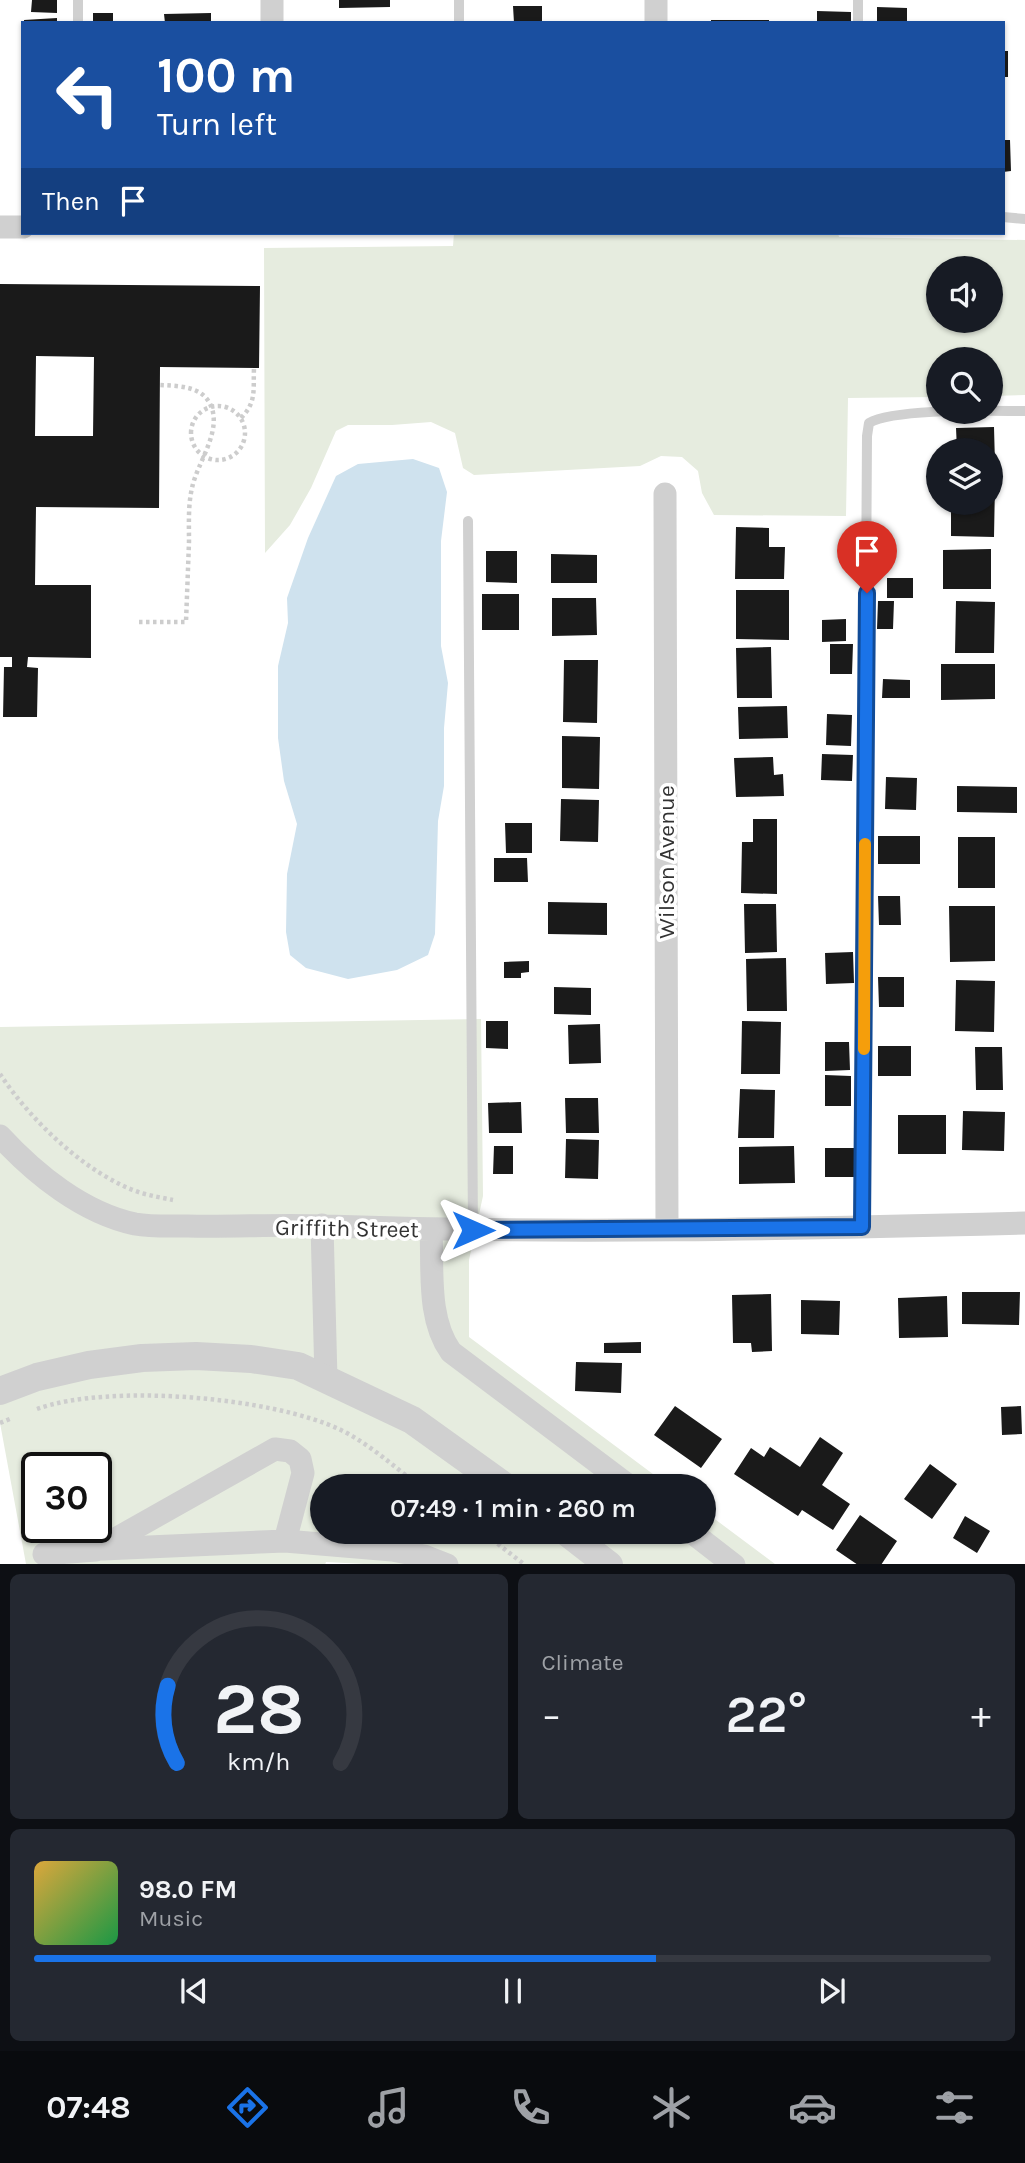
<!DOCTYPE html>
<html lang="en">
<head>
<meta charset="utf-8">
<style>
	body { margin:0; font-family:Karla,sans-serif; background:#242831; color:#f1f3f6; height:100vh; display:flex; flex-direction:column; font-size:26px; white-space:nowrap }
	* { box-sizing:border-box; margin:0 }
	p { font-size:23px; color:#9ea1a6 }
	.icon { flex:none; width:38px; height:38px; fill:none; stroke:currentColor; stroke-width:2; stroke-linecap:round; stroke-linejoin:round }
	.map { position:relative; height:1564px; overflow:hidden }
	.panel { display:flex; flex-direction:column; gap:10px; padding:10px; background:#0d0f14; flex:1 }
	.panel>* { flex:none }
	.top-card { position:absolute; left:21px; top:21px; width:984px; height:214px; border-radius:0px; box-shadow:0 2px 5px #0004; background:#1a4fa0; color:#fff; overflow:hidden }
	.fabs { position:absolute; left:926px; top:256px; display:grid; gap:14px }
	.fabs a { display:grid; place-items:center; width:77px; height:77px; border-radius:50%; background:#171b24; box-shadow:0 2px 5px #0004; font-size:35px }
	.speed { position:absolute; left:21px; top:1452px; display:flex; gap:14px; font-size:35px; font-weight:700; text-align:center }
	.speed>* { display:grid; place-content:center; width:91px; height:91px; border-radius:50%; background:#171b24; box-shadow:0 2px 5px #0004; line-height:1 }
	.speed .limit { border:4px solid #111; border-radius:10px; background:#fff; color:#111 }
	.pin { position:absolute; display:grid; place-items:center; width:60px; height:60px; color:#fff; margin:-72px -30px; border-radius:50% 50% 50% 0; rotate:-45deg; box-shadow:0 0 7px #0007 }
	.pin .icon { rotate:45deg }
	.me { position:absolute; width:77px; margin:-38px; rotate:90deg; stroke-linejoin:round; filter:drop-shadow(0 0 5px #0008) }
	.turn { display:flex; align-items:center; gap:24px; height:147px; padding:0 21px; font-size:32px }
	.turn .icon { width:91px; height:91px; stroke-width:2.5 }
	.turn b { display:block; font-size:49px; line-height:60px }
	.then { display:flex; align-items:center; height:66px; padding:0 21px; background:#0003; gap:14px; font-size:26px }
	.big { font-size:52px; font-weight:600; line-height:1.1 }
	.panel .card { flex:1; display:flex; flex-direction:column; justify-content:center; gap:10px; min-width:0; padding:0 24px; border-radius:10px; background:#242831 }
	.panel .dial { align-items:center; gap:0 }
	.dial svg { height:182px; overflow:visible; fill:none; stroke:#363941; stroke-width:7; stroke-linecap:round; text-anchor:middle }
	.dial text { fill:#f1f3f6; stroke:none }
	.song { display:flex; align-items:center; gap:21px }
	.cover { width:84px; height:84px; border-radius:10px; background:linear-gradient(135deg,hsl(40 70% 55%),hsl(140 70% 35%)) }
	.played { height:7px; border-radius:4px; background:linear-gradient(90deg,#1a73e8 65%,#363941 65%) }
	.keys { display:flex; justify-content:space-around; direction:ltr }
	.heat { display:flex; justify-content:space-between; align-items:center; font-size:38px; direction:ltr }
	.panel .tiles { flex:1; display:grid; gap:10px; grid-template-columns:1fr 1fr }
	.card:last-child { grid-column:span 2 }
	.trip { position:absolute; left:310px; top:1474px; width:406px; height:70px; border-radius:35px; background:#171b24; box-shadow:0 2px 5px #0004; font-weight:600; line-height:70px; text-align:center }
	.tab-bar { display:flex; height:112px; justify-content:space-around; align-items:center; background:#090b0e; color:#9ea1a6 }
	.tab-bar .icon { width:49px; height:49px }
	.tab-bar .current { color:#1a73e8 }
	.tab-bar b { font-size:32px; color:#f1f3f6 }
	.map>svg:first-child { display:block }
	.green { fill:#e6ecdf; fill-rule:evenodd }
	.water { fill:#cfe2ee }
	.building { fill:#1a1a1a; fill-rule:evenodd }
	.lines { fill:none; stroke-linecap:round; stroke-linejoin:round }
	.path { stroke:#cdcdcd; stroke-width:4.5; stroke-dasharray:3.5 3.5; stroke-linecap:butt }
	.service { stroke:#d0d0d0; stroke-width:10 }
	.minor { stroke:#d0d0d0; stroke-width:23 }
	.tertiary { stroke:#d0d0d0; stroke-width:28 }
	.route-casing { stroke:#114b97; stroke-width:18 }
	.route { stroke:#1a73e8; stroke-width:12 }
	.slow { stroke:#f59e0b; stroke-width:12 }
	.labels { text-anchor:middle; stroke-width:7; stroke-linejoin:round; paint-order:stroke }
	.street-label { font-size:23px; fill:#333; stroke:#fff }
</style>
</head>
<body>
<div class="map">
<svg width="1025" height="1565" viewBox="0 0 1025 1565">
	<rect width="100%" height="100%" fill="#fff"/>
	<!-- green -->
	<path class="green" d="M454,233h384l1,4 186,3v155l-34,1 -1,-37h-52v38l-90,1 -2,118 -132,-1 -12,-22 -4,-22 -16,-14 -21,-1 -21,10 -166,9 -11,-7 -8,-35 -24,-11 -39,3h-44l-12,6 -25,57 -21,37 -25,28 -1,-305 189,-2zM938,268h52v52h-52z
		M481,1019l2,177 -14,64v77l200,149h-347v45h382v-20l71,53 -392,1 -57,-3 -1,3 -299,-1 -26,-141v-396zM37,1468h59v60h-59z"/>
	<!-- water -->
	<path class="water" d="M413,459l26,9 8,24 -6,49v105l7,37 -4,45v58l-6,35 -3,113 -7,21 -31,15 -49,9 -42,-11 -16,-13 -4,-23 1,-58 10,-50 -13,-43 -6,-43v-72l10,-43 -1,-25 21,-60 28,-62 22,-12z"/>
	<!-- building -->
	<path class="building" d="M32,0h25v13l-26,-1z
		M339,0h51v7l-51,1z
		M513,6h29v17h-28z
		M877,7l30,1v15h-30z
		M817,11l34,1v11h-34z
		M93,13h20v10h-20z
		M211,13v10h-46l-1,-9z
		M57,18v5h-33v-3z
		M711,20h58v3h-58z
		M1003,51h5v26h-5z
		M1003,140h7l1,31 -8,1z
		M0,284l260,2 -1,82 -99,-1 -1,141 -123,-1 -1,78h56v73l-63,-1 -1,10 11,1 -1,49h-34l1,-50h8v-10h-12zM36,356l58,1 -1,79h-58z
		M994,427l1,37h-5v-14h-33l-1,-22z
		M990,484h5l-1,53 -43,-1v-25h5l1,-9h33z
		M736,527l33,1v19h16l-1,32h-49z
		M991,549v40h-48v-39z
		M486,551h31v32l-31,-1z
		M551,554l46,1v28h-46z
		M887,578h26v20h-26z
		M736,590h53v50l-53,-1z
		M482,594h37v36h-37z
		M552,598h44l1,37 -45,1z
		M878,601h16l-1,28h-16z
		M956,601l39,1 -1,51h-39z
		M846,619v22l-24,1v-22z
		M830,644h23l-1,30h-22z
		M771,647l1,51h-35l-1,-50z
		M564,660h34l-1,63 -34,-1z
		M941,664h54v35l-54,1z
		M883,679l27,1v18h-28z
		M787,706l1,32 -49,1 -1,-32z
		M827,714l25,1 -1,31 -25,-1z
		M562,736l38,1 -1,52 -37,-1z
		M822,754l31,1 -1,26 -31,-1z
		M773,757l1,18 9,-1 1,22 -48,1 -2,-39z
		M886,777l31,1 -1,32 -31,-1z
		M957,786l60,1v26l-60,-1z
		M561,799l38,1 -1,42 -38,-1z
		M753,819h24v75l-36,-1 1,-51h11z
		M505,823h27v30h-26z
		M878,836h42v28h-42z
		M958,837h37v51h-37z
		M494,858h33l1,24h-34z
		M878,896h22l1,29h-22z
		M548,902l59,1v32l-59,-1z
		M744,904h32l1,48 -32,1z
		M949,906h46v55l-45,1z
		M853,952l1,31 -28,1 -1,-31z
		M786,958l1,53h-40l-1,-52z
		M529,961v11l-8,1v5h-17v-16z
		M878,977h26v30h-25z
		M956,980l39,1 -1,51 -39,-1z
		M554,987l37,1v27l-37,-1z
		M486,1021h22v28l-22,-1z
		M742,1021l39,1 -1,52h-39z
		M600,1024l1,39 -32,1 -1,-39z
		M825,1042h24l1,28 -25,1z
		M878,1046h33v30h-33z
		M975,1047h27l1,43h-27z
		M825,1075l26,1v30h-26z
		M740,1089l35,1 -1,48h-36z
		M565,1098h33l1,35h-33z
		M521,1102l1,31h-33l-1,-30z
		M963,1111l42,1 -1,39 -42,-1z
		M898,1115h48v39h-48z
		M566,1139l33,1 -1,39 -33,-1z
		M494,1146h19v28h-20z
		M794,1146l1,37 -56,1v-37z
		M825,1148h29v29h-29z
		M962,1292h58l-1,33 -57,-1z
		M771,1294l1,57 -20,1 -1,-9h-18l-1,-48z
		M947,1296l1,41 -49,1 -1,-40z
		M801,1300l39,1 -1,34 -38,-1z
		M641,1342v11h-37v-10z
		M576,1362l46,1 -1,30 -46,-2z
		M675,1406l47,33 -21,29 -47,-33z
		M1021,1406l1,28 -20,1 -1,-28z
		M820,1437l23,16 -21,32 28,19 -17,26 -31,-20 -4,6 -64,-42 17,-26 13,9 6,-10 30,20z
		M930,1464l27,20 -25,35 -28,-20z
		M860,1515l37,26 -16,24h-23l-22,-15z
		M965,1516l25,15 -13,22 -24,-15z"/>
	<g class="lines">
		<!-- path -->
		<path class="path" d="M191 433a27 27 0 1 1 54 0a27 27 0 1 1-54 0Z
			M241,418c16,-16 12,-29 13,-50
			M139,622h47c1,-26 2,-53 3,-80 0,-18 -1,-37 3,-54 5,-25 30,-56 19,-82 -8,-20 -32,-20 -51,-21
			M0,1074c31,47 87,101 141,119 11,3 22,5 32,7
			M37,1409c72,-26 235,-12 304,21 30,15 53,37 79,56
			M0,1423l12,-5
			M481,1531l44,34"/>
		<!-- service -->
		<path class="service" d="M78,0v23
			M459,23v-23
			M858,23v-23
			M1003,217l22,2
			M468,521l5,709
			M862,1227l5,-791 2,-13c26,-15 123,-12 156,-12"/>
		<!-- minor -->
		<path class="minor" d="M272,0v23
			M656,23v-23
			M0,227h23
			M665,494l2,735
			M0,1136c35,38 83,77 135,88 17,3 36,2 53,2 46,1 92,-2 138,0 233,8 466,3 699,-3
			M322,1225l4,154
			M431,1230c2,40 -4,89 20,122l178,134
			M690,1531l44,34
			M103,1549l182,-8 107,9 32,6 23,9
			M44,1554l52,-4 179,-101 15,2 10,8 3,14 -18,68"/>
		<!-- tertiary -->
		<path class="tertiary" d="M0,1391l37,-14 52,-12 53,-7 54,-2 55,3 47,7 114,54 92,66
			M565,1531l44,34"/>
	</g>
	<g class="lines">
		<!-- route casing -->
		<g class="route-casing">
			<path id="route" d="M473,1230l389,-3 5,-634"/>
		</g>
		<!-- route -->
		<use href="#route" class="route"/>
		<!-- slow -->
		<path class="slow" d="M864,1049l1,-205"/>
	</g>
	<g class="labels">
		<!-- street labels -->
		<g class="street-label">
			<text transform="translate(666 862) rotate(-90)" y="8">Wilson Avenue</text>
			<text transform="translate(347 1228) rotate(1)" y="8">Griffith Street</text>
		</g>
	</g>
</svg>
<div class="fabs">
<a><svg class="icon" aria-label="sound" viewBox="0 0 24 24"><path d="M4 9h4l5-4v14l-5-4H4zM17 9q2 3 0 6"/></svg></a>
<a><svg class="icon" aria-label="search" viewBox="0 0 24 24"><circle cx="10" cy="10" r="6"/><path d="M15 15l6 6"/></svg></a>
<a><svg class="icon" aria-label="layers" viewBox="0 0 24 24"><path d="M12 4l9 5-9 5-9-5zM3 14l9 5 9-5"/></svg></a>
</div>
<div class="speed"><div class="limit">30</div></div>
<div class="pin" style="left:867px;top:593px;background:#d93025"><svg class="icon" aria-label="arrive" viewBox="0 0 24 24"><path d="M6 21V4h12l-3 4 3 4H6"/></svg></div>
<svg class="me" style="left:473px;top:1230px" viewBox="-20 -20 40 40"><path d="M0-17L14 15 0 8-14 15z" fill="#1a73e8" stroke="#fff" stroke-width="4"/></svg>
<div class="trip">07:49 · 1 min · 260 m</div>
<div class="top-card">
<div class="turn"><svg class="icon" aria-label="left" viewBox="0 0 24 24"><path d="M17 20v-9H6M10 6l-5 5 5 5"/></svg><div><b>100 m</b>Turn left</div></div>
<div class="then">Then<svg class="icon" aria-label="arrive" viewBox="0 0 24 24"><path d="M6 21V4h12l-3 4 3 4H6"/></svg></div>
</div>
</div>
<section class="panel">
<div class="tiles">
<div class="card dial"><svg viewBox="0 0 100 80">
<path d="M14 69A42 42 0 1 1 86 69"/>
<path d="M14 69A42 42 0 0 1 10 35" stroke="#1a73e8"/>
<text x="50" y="56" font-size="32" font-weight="700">28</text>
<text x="50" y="72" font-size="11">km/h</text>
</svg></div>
<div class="card"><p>Climate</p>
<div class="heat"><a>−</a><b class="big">22°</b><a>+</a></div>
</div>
<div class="card">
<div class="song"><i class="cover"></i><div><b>98.0 FM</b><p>Music</p></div></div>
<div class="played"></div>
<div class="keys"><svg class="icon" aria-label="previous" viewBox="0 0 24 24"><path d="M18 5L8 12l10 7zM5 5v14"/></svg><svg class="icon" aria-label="pause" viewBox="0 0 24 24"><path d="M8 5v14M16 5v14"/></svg><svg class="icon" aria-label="next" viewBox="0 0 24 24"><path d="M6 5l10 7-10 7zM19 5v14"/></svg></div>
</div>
</div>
</section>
<nav class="tab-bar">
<b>07:48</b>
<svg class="icon current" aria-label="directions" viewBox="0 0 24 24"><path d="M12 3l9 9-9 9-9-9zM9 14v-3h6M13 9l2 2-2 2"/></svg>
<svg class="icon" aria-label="music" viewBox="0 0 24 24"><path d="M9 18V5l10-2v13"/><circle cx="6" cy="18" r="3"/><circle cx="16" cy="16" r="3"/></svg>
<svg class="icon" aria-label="phone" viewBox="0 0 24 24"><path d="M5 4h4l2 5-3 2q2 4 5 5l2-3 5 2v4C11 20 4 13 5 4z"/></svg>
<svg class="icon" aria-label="climate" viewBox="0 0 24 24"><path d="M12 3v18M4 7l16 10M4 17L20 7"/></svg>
<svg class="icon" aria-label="car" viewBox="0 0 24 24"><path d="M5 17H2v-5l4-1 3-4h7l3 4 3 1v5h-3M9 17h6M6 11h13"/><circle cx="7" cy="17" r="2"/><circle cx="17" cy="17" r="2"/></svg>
<svg class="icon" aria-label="filters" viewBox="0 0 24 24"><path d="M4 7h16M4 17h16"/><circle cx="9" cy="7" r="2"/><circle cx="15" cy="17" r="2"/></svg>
</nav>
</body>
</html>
